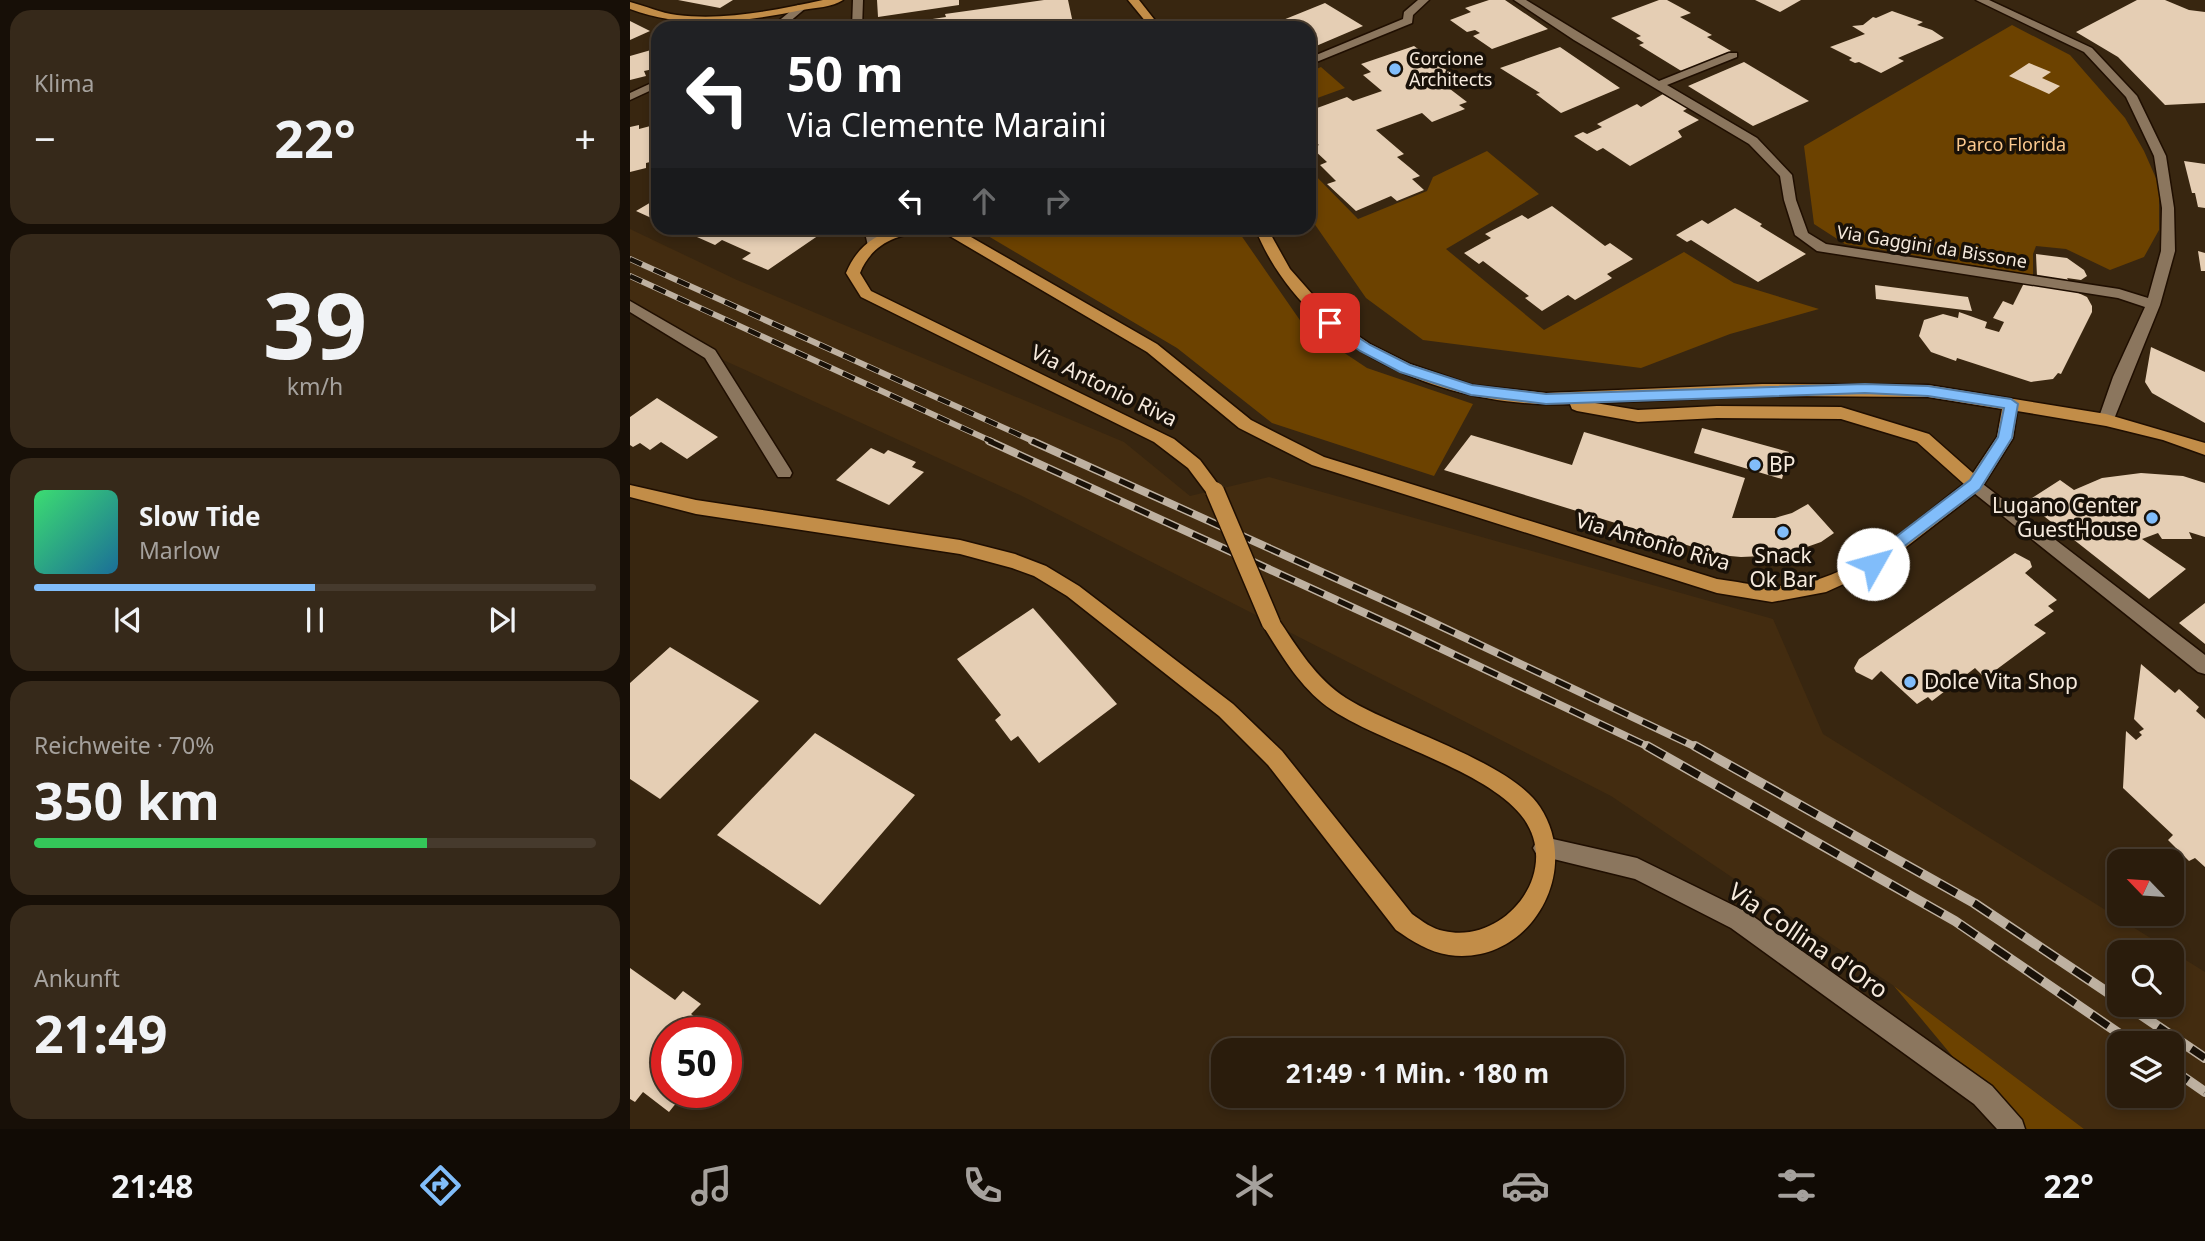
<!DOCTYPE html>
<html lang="de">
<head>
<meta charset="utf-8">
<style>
	body { margin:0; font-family:"Noto Sans",sans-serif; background:#36291a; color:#f1f3f6; height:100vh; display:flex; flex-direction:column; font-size:26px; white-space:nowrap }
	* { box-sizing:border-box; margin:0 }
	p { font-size:23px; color:#a5a19d }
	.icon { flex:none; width:38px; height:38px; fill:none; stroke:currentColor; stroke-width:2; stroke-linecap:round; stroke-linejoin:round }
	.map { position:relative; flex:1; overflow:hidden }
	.details { display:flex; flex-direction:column; gap:10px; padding:10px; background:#170f07; width:630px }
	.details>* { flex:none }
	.banner { position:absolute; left:21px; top:21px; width:665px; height:214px; border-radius:21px; box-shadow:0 4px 10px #0003,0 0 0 2px #463a2d; background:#202124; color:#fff; overflow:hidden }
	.needle { width:46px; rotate:295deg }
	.controls { position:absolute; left:1477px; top:849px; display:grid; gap:14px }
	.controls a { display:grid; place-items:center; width:77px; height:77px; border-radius:14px; background:#2a1c0c; box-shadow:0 4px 10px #0003,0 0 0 2px #463a2d; font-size:35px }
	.speed { position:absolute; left:21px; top:1017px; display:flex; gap:14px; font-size:35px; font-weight:700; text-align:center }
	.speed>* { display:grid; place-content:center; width:91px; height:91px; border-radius:50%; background:#2a1c0c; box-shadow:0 4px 10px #0003,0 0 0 2px #463a2d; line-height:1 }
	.speed .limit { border:10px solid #d22; background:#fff; color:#111 }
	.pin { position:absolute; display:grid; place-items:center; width:60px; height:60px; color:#fff; margin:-30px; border-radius:14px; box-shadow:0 4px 10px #0006 }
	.me { position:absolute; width:77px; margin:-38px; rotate:52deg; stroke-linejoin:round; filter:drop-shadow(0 0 5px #0008) }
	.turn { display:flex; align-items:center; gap:24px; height:147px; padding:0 21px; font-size:32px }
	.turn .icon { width:91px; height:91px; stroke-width:2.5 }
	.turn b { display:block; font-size:49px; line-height:60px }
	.lanes { display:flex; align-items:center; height:66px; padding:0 21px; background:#0003; justify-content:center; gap:35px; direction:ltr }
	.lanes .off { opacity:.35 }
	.big { font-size:52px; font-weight:700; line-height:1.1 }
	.details .tile { flex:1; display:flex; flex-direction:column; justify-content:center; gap:10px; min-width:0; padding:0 24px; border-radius:21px; background:#36291a }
	.details .dial { align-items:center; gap:0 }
	.dial b { font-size:91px; line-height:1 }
	.song { display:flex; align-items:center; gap:21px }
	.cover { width:84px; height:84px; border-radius:10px; background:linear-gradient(135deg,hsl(140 70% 55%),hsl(200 70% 35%)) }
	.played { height:7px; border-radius:4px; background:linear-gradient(90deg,#81bdfa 50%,#463a2d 50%) }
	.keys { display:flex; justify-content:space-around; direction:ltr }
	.heat { display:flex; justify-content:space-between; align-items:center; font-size:38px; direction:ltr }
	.charge { height:10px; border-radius:5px; background:linear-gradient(90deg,#34c759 70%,#463a2d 0) }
	.trip { position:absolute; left:581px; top:1038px; width:413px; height:70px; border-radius:21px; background:#2a1c0c; box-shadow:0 4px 10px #0003,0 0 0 2px #463a2d; font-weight:700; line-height:70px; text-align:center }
	.tab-bar { display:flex; height:112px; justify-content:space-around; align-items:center; background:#110b05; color:#a5a19d }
	.tab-bar .icon { width:49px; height:49px }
	.tab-bar .current { color:#81bdfa }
	.tab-bar b { font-size:32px; color:#f1f3f6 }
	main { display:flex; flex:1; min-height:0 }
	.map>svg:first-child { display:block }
	.built { fill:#432c10; fill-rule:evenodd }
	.green { fill:#6c4200 }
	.building { fill:#e5ceb4 }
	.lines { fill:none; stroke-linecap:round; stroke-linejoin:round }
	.minor-casing { stroke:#1f0e00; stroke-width:3 }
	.major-casing { stroke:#1f0e00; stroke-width:3 }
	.minor { fill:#8b765e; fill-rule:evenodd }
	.major { fill:#c28d48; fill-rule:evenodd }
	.rail-far2-casing { stroke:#beb1a1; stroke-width:6 }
	.rail-far1-casing { stroke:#beb1a1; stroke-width:8 }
	.rail-casing { stroke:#beb1a1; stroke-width:10 }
	.rail-far2 { stroke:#191108; stroke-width:4.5; stroke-dasharray:13; stroke-linecap:butt }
	.rail-far1 { stroke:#191108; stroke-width:5; stroke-dasharray:16; stroke-linecap:butt }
	.rail { stroke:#191108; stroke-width:7; stroke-dasharray:20; stroke-linecap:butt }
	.major-bridge-casing { stroke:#1f0e00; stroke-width:21; stroke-linecap:butt }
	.major-bridge { stroke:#c28d48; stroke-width:18 }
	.route { fill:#81bdfa; stroke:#547ba2; stroke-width:2 }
	.poi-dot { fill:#81bdfa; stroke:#191108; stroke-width:2.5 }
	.labels { text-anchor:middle; stroke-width:7; stroke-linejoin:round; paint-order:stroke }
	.far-poi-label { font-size:18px; fill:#f6eadd; stroke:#191108; text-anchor:start }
	.far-park-label { font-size:18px; fill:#fcc98e; stroke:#191108 }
	.far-street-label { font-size:18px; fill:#f6eadd; stroke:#191108 }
	.street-label { font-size:21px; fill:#f6eadd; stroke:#191108 }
	.poi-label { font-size:21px; fill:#f6eadd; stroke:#191108; text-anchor:start }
	.near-street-label { font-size:24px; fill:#f6eadd; stroke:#191108 }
</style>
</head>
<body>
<main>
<section class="details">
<div class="tile"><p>Klima</p>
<div class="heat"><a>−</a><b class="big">22°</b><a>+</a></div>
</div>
<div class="tile dial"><b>39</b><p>km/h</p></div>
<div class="tile">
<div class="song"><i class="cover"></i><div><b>Slow Tide</b><p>Marlow</p></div></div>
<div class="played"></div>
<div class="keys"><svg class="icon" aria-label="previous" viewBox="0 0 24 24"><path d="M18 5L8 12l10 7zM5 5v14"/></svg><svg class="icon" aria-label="pause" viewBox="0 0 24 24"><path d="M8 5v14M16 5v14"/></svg><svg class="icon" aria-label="next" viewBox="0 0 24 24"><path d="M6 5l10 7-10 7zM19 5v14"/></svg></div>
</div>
<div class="tile"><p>Reichweite · 70%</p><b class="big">350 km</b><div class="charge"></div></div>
<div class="tile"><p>Ankunft</p><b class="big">21:49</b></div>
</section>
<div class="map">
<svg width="1575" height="1129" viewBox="0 0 1575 1129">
	<rect width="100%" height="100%" fill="#382610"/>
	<!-- built -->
	<path class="built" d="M0,229l107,51 387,162 66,54 79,-19 504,142 50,115 382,238v157h-121l-190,-143 -283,-190 -589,-300 -312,-142 -80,-48zM1489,952h53v52h-53zM1489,1043h53v53h-53z"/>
	<!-- green -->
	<path class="green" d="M1382,25l58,30 55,63 19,33 15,34v45l-15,27 -34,13 -44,-21 -30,-3 -3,8v21l-188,-31 -31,-20 -10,-78z
		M691,67l24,21 -36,13v-29z
		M857,151l52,43 -93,55 98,81 140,-78 50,31 85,26 -89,25 -89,34 -218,-28 -57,-42 -57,-82v-47l49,50 69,-28 6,-14z
		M358,228h248l68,98 63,42 106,36 -39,72 -162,-53 -95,-75 -199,-118z
		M1264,986l190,143h-71z"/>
	<!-- building -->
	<path class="building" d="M48,0h55l-13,8z
		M247,0h82v5l-81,12z
		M414,0h24l6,28h-182v-3l54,-8 -1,-3z
		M859,0h16l43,29 -56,20 -19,-13 7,-3 -5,-3 -8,2 -17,-12 21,-8 -6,-4z
		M1029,0h8l24,13 -11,4 32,18 -5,2 24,14 -48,21 -44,-27 5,-2 -8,-5 5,-2 -30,-18z
		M1125,0h46l-21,12z
		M1507,0h28l24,10 16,2v91l-40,2 -47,-48 -42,-25z
		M695,3l38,23 -54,23v-21h-46z
		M1262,11l31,11 -6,3 15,5 12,8 -46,20 6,3 -23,12 -22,-11 -4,1 -6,-3 3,-2 -22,-11 35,-13 -13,-8 11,-1 10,-8 3,1z
		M0,21l20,10 -20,9z
		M171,25h44l-2,3h-45z
		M784,46l35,26 -7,3 16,12 -8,2 17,13 -8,3 6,4 -33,13 -10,-9 -46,17 28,24 -7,3 23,19 -8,3 12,11 -27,11 -6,-5 -35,15 -29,-27 9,-3 -16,-16 7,-3 -15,-14 7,-3 -10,-9v-25l38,-14 6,4 29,-10 -19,-16 8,-3 -10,-8z
		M930,47l60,41 -59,25 -25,-19 4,-1 -40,-25z
		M28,48v20l-14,3 2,5 -16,4v-24z
		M1114,62l65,39 -56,25 -65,-40z
		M1399,63l22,9 -9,6 18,8 -11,8 -40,-18z
		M1033,94l25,14 -5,3 16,9 -21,11 4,6 -52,29 -27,-18 -6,3 -23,-15 9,-4 4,2 15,-7 -5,-3 40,-20 4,3z
		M28,124v36l-12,3v5l-16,4v-45l9,-2v4z
		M1554,161l21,3v44l-7,-1 -3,-14h-3z
		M28,198v23l-22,-10z
		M922,206l53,40 5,-3 23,16 -26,15 5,4 -37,22 -7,-5 -26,16 -17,-13 4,-2 -46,-35 -4,3 -15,-11 27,-15 -6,-4 37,-19 6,4z
		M1105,208l27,16 -2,2 46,28 -48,28 -67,-42 -4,2 -11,-7 26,-15 6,4z
		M66,228h113l13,5 -54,37 -26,-11 9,-6 -29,-13 -7,5 -27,-12z
		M1568,251l7,2v18h-4z
		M1406,254l31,4 17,12 3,6 -6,4 -14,-2 2,3 -32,-4z
		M1394,283l48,7 15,7 5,9v6l-31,62 -3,-1 -5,6 -22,3 -74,-24 -1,3 -25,-9 -12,-16 5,-16 19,-6 15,4 1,-6 28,10 -2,6 14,4 5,-10 -11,-4 10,-17 10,4z
		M1245,285l93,12 4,14 -96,-12z
		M1521,347l54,25v51l-53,-30 -7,-11z
		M27,398l61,39 -31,22 -26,-17 -11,8 -10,-7 -7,4 -3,-2v-28z
		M1072,428l87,24 -7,27 -88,-26z
		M954,432l161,46 -13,40h43l17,-5 16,-9 26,29 -13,9 -37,13 -43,2 -22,-2 -275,-85 27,-35 101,30z
		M241,448l13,6 4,-4 28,12 -4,5 12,5 -35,33 -53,-25z
		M1511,473l42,3 22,7v54l-16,-5 3,7h-30l-4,-6 -16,6 44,30 -37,30 -123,-97 34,-22 14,10 28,-12z
		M1385,553l15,8 2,6 -7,6 32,27 -9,6 6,5 -20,14 12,8 -61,45 -10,-10 -43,33 -4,-4 -11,7 -36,-33 -9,9 -16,-8 -2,-4 5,-9z
		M1575,603v41l-26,-21z
		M403,608l84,96 -78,59 -21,-27 -7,5 -16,-21 6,-5 -44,-56z
		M40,647l89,54 -99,98 -30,-20v-96z
		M1511,664l34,29 4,-4 20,18 -3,4 9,8v148l-10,-9 -6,3 -21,-21 5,-5 -50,-47 3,-57 10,9 6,-5 -3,-3 5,-3 -10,-10z
		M185,733l100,62 -95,110 -103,-70z
		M0,968l45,32 8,-9 18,13 -10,10 25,18h-49v60h18l-16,20 -26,-20 -8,10 -5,-3z"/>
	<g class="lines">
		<!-- minor casing -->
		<g class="minor-casing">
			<path id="minor" d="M223,0h10l-1,28h-10z
				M788,0h11l-16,15 -1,8 -103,42v-7l94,-39 1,-7z
				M884,0h12l133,81 70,-28h8v4l-70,28 90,53 35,37 4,25 12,33 18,11 293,45 29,9 13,-47 1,-43 -8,-52 -28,-59 -42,-45 -108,-52h13l103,48 45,48 29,60 8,52 1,43 -15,54 -48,119h-12l-2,-4 15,-43 32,-70 -27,-9 -301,-47 -22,-16 -11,-35 -4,-24 -31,-32 -175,-104z
				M168,5l9,2 -25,21h-12z
				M28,80v7l-28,13v-7z
				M234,228h12l4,15 -2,3h-10z
				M0,301l85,49 75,119 2,4 -2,4h-12l-73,-119 -75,-46z
				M1345,478l230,177v19l-7,-2 -229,-183 -2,-5 2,-5z
				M914,837l93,21 110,54 245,174 30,34 3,9h-28l-23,-25 -243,-176 -96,-49 -98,-24 -4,-7 4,-7z"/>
		</g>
		<!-- major casing -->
		<g class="major-casing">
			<path id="major" d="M193,0h20c-10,7 -29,8 -41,10 -58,12 -116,20 -172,-1v-7c16,4 30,11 47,13 48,6 99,-5 146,-15z
				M498,0h11l22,28h-10z
				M272,228l55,1 200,115 94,76 73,37 393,122c18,2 36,7 54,7 76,2 136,-59 193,-102l-47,-42 -76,-23 -124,-1 -79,4 -61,-11 -5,-2 -2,-5c-126,5 -266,-54 -315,-176h12l23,41 45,51 35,24 40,20 62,21 74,8 216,-9 166,1 178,29 99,29v12l-42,-15 -57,-14 -89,-15 -4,27 -32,51 -102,79 -53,24 -54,10 -55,-9 -405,-128 -73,-37 -92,-76 -199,-117c-35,-7 -74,2 -88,38l11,18 303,148 26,21 23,31 -2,5h-12l-21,-28 -34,-26 -293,-145 -15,-24c11,-26 28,-39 56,-45zM1132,396l166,1 74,12 -5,28 -24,36 -44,-39 -88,-27 -124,-1 -79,4 -43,-7z
				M0,485l66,15 264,40 55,14 31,12 33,20 154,118 49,47 130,163c10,7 20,15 32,17 60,14 118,-58 80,-112 -34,-48 -141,-75 -192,-109 -30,-20 -49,-52 -67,-81l-3,-6 3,-6 6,-2 6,2c20,30 39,62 69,81 49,31 164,63 194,109 43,65 -11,159 -91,148 -20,-3 -37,-14 -53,-25l-128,-165 -49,-49 -152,-120 -33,-20 -22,-8 -52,-14 -264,-40 -66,-17z"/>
		</g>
		<!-- minor -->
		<use href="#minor" class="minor"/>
		<!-- major -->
		<use href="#major" class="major"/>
		<!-- rail-far2 casing -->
		<g class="rail-far2-casing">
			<path id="rail-far2" d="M0,259l405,183
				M0,276l363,166"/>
		</g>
		<!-- rail-far1 casing -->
		<g class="rail-far1-casing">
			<path id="rail-far1" d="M359,441l413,189 249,118
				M402,441l385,174 281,133"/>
		</g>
		<!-- rail casing -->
		<g class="rail-casing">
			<path id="rail" d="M1017,746l308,175 178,122
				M1065,746l279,157 145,97
				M1495,1004l80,54
				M1542,1069l33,23"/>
		</g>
		<!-- rail-far2 -->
		<use href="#rail-far2" class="rail-far2"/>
		<!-- rail-far1 -->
		<use href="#rail-far1" class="rail-far1"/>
		<!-- rail -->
		<use href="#rail" class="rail"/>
		<!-- major-bridge casing -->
		<g class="major-bridge-casing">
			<path id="major-bridge" d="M585,491l56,132"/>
		</g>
		<!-- major-bridge -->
		<use href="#major-bridge" class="major-bridge"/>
	</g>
	<!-- route -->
	<path class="route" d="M700,319l40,26 40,20 62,20 24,3 50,6 319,-10 63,2 83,13 7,5 -6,34 -32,51 -107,81 -6,-2 -2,-4 2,-5 103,-79 28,-43 6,-29 -76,-12 -63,-3 -319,11 -75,-9 -71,-23 -40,-21 -34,-25v-6z"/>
	<!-- markers -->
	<g class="poi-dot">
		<circle cx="765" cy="69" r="7"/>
		<circle cx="1125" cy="465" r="7"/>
		<circle cx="1522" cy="518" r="7"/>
		<circle cx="1153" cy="532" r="7"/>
		<circle cx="1280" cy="682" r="7"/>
	</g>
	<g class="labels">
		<!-- far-poi labels -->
		<g class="far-poi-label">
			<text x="779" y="65">Corcione<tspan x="779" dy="21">Architects</tspan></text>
		</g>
		<!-- far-park labels -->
		<g class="far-park-label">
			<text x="1381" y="151">Parco Florida</text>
		</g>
		<!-- far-street labels -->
		<g class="far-street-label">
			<text transform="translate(1302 247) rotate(9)" y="6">Via Gaggini da Bissone</text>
		</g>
		<!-- street labels -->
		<g class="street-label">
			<text transform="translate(474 386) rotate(26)" y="7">Via Antonio Riva</text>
			<text transform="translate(1023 542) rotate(16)" y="7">Via Antonio Riva</text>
		</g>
		<!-- poi labels -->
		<g class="poi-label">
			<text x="1139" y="472">BP</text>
			<text x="1508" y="513" text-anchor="end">Lugano Center<tspan x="1508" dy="24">GuestHouse</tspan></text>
			<text x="1153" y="563" text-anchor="middle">Snack<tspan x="1153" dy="24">Ok Bar</tspan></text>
			<text x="1294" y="689">Dolce Vita Shop</text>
		</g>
		<!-- near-street labels -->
		<g class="near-street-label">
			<text transform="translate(1178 941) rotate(34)" y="8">Via Collina d'Oro</text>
		</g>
	</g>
</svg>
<div class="controls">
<a><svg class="needle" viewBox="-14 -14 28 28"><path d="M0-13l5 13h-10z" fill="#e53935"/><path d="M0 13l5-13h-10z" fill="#a5a19d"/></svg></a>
<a><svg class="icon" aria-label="search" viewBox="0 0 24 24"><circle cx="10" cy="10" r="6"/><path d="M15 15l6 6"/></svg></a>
<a><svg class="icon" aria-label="layers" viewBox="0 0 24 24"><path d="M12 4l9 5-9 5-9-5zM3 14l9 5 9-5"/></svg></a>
</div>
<div class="speed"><div class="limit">50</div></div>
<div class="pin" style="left:700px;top:323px;background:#d93025"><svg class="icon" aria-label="arrive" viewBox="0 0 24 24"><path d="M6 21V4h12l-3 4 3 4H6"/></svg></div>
<svg class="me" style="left:1243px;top:564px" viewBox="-20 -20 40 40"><circle r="19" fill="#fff"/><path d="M0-13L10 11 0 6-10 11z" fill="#81bdfa"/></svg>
<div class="trip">21:49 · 1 Min. · 180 m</div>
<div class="banner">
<div class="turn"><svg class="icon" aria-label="left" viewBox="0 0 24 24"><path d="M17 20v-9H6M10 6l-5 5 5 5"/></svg><div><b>50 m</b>Via Clemente Maraini</div></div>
<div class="lanes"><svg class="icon" aria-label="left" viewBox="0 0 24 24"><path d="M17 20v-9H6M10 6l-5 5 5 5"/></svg><svg class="icon off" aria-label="ahead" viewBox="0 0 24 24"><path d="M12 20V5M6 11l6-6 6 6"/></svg><svg class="icon off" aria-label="right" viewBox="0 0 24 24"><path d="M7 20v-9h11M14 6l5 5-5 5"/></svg></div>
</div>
</div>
</main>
<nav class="tab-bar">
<b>21:48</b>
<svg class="icon current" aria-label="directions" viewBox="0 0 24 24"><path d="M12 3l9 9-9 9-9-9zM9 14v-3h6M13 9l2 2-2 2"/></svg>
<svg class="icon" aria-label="music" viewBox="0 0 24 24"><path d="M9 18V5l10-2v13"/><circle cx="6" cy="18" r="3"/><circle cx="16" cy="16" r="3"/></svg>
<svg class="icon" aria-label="phone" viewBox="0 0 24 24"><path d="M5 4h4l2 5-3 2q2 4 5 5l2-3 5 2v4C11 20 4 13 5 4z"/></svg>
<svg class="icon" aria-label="climate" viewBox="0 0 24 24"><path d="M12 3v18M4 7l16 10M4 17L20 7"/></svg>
<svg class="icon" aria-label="car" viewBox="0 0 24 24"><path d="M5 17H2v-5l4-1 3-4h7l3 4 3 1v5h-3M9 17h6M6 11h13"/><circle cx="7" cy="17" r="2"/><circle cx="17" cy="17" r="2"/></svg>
<svg class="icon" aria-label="filters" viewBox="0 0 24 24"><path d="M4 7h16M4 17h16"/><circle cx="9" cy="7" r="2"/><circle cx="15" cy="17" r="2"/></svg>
<b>22°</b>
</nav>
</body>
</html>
